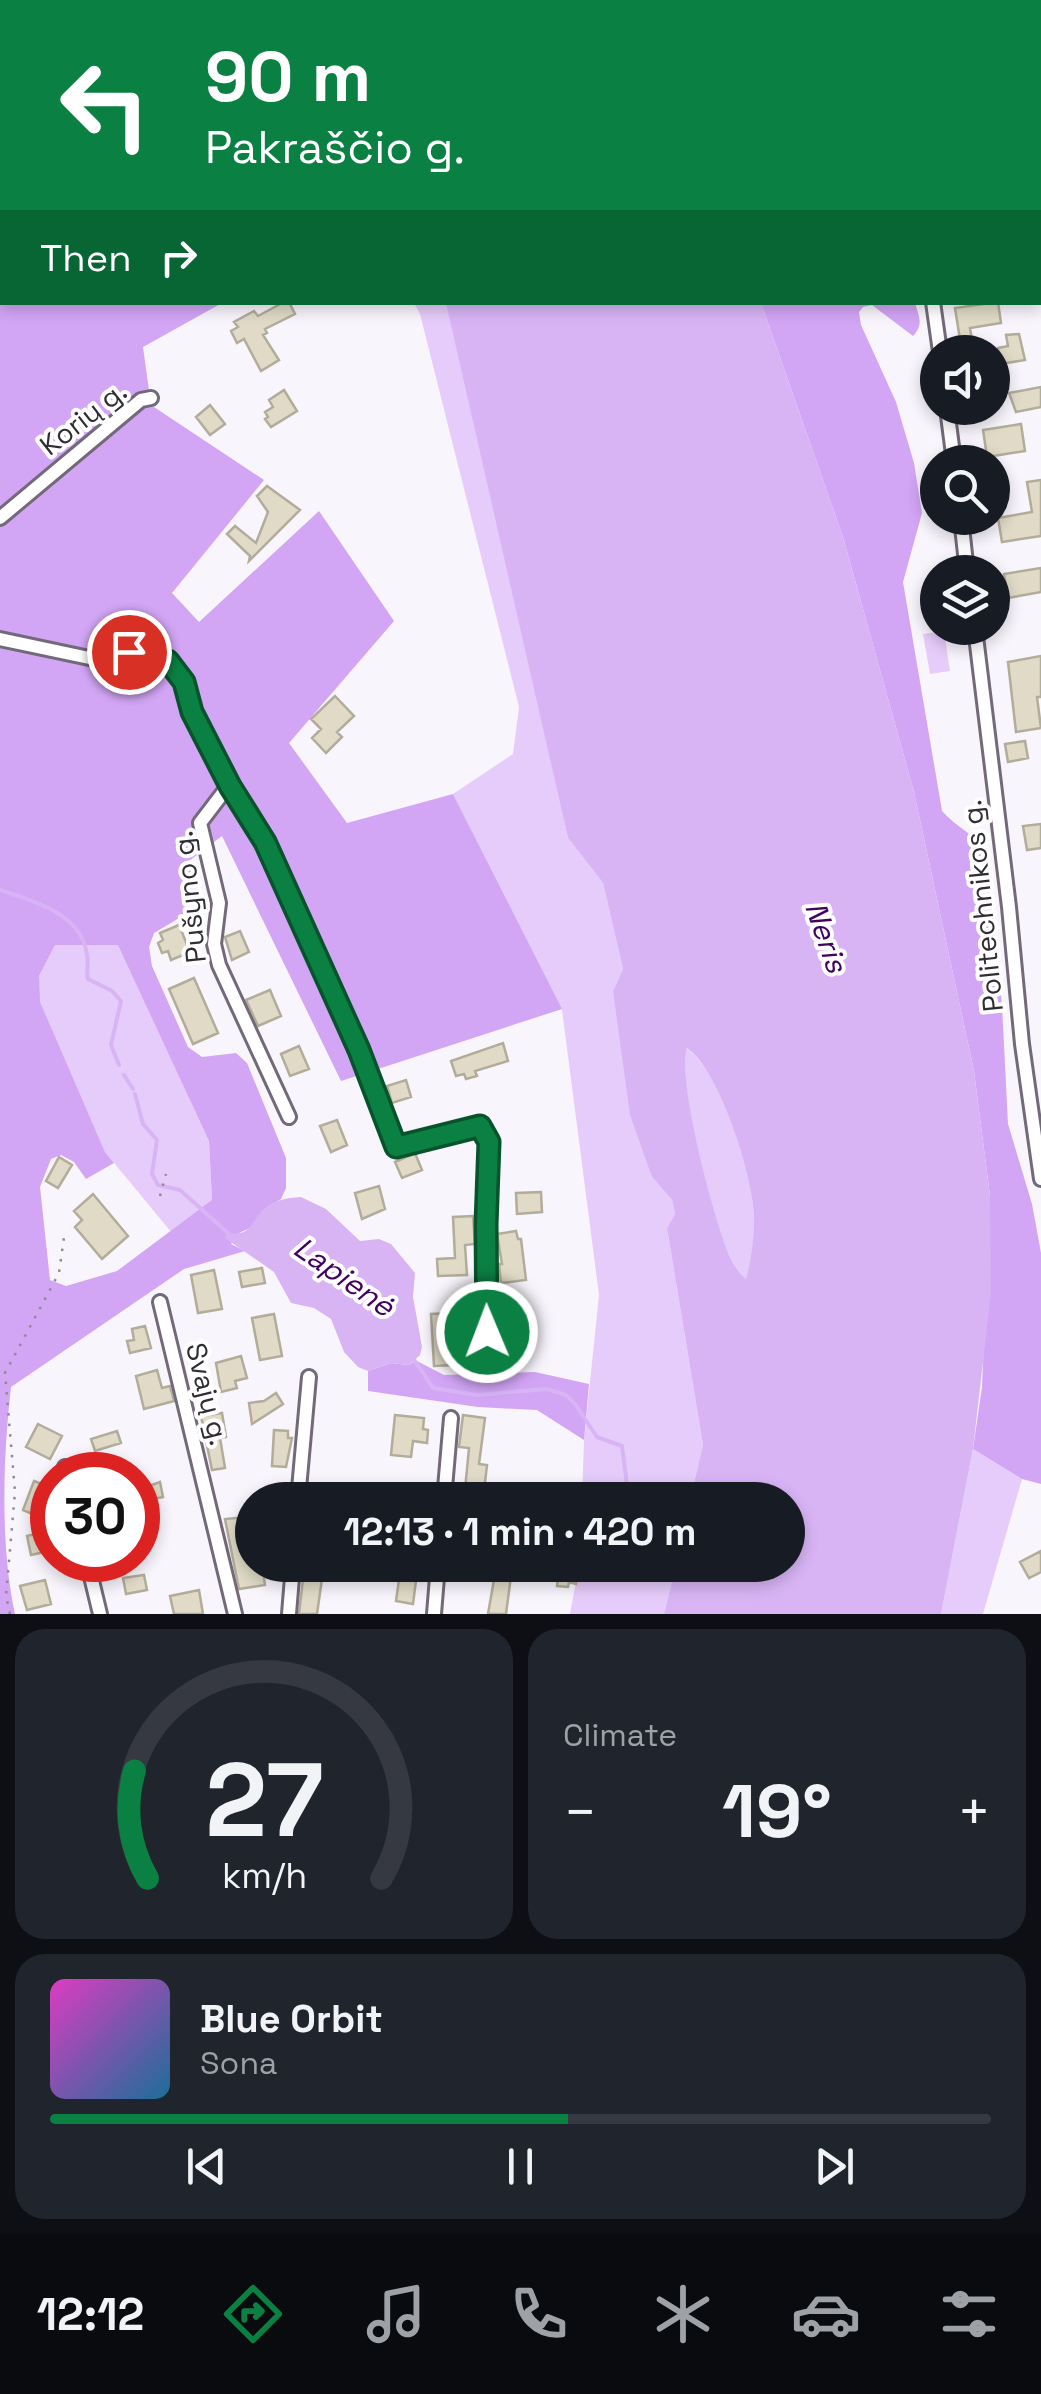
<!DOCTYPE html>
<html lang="en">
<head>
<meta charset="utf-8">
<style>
	body { margin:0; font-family:"Space Grotesk",sans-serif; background:#20242c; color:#f1f3f6; height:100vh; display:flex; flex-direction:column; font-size:38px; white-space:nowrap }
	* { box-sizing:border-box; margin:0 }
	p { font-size:32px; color:#9ea1a6 }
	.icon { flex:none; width:55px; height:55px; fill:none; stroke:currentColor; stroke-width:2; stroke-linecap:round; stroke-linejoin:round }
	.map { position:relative; height:1614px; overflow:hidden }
	.panel { display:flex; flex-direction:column; gap:15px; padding:15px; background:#0d0f14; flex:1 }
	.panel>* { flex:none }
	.banner { position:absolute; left:0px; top:0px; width:1042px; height:305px; box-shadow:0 5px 15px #0003; background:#0b8043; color:#fff; overflow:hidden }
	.controls { position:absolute; left:920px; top:335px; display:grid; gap:20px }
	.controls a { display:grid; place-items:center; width:90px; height:90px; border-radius:50%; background:#171b24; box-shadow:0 5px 15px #0003; font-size:50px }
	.speed { position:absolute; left:30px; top:1452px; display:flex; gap:20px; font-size:50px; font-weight:700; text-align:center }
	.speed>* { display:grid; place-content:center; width:130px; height:130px; border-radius:50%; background:#171b24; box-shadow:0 5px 15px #0003; line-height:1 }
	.speed .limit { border:15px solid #d22; background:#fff; color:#111 }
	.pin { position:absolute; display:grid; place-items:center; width:85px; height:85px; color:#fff; margin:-42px; border:5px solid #fff; border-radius:50%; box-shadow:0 2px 10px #0007 }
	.me { position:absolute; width:110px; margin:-55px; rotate:359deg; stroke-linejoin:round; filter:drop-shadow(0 0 8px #0008) }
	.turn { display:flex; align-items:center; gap:35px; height:210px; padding:0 40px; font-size:45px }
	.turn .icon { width:130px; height:130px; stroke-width:2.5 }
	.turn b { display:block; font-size:70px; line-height:85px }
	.then { display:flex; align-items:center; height:95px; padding:0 40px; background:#0003; gap:20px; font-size:38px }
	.big { font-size:75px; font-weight:600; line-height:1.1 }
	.panel .card { flex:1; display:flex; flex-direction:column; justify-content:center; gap:15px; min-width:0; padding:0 35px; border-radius:30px; background:#20242c }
	.panel .dial { align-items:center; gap:0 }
	.dial svg { height:260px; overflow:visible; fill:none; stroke:#363941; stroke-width:7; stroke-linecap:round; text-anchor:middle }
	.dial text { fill:#f1f3f6; stroke:none }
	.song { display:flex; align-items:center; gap:30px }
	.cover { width:120px; height:120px; border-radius:15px; background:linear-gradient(135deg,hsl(310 70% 55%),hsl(200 70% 35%)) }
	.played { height:10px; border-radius:5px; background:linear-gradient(90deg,#0b8043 55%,#363941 55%) }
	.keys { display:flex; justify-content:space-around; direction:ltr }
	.heat { display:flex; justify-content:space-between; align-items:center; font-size:55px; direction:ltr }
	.panel .tiles { flex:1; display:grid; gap:15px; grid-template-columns:1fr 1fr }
	.card:last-child { grid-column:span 2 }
	.trip { position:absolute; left:235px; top:1482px; width:570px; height:100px; border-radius:50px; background:#171b24; box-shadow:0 5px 15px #0003; font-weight:600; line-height:100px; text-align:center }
	.dock { display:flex; height:160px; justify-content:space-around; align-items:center; background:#090b0e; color:#9ea1a6 }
	.dock .icon { width:70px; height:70px }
	.dock .current { color:#0b8043 }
	.dock b { font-size:45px; color:#f1f3f6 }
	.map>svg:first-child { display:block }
	.green { fill:#e6ccfb }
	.forest { fill:#d2a5f5; fill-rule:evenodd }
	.water { fill:#d8b4f5; fill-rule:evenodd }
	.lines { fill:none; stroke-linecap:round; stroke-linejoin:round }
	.stream { stroke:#d8b4f5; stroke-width:4 }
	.building { fill:#e0dac7; stroke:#b2ac9a; stroke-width:2.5 }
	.street-casing { stroke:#726979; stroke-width:18 }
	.path { stroke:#8f8b92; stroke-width:2.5; stroke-dasharray:2.5 8; stroke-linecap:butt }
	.street { stroke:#fff; stroke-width:12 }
	.route-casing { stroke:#07532c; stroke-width:25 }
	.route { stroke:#0b8043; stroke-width:18 }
	.labels { text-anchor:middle; stroke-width:8; stroke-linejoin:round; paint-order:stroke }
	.street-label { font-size:28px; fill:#302c33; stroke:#fff }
	.water-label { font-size:30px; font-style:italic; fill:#420061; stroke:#fff }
</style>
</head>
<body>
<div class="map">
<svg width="1041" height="1614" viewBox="0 0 1041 1614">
	<rect width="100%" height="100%" fill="#f9f5fd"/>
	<!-- green -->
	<path class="green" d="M414,303h32l8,24 114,511 35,45 20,86 -10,22 39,186 20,23 3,14 -8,14 36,217 -13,55h-108l2,-60 15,-145 -37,-285 -109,-216 60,-40 6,-47 -99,-393z
		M944,631l6,40 -20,3 -7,-40z
		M55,945h64l90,196 3,60 -40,32 -67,-81 -66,-150v-26z
		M687,1048c36,29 67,125 67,171 0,20 -3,42 -8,61 -4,-6 -10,-12 -14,-19 -18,-35 -55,-178 -45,-213z
		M973,1449l49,30 -39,135h-42z
		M579,1565h97l-12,49h-94z"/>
	<!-- forest -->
	<path class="forest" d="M0,0h118l-116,2v300l220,1 -79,44 8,58 113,75 -92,113 27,29 120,-111 75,110 -105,122 58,80 106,-29 109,215 -221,72 -119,-245 -33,25 9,23v19l-12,11 -32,19 -5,14 3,19 36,81 14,10 34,-4 11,10 39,95v30l-5,11 -19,12 -8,15 -17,8 -6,10 14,7 -61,18 -173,118c-8,70 -11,159 4,227h-15zM55,945h63l91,196 3,59 -95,71 -51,15 -16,-6 -10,-93 11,-28 10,-4 13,7 12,17 28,-16 -9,-11 -65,-150 -1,-26z
		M761,303h154c4,13 9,22 -2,33l-41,-31 -9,2 -4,5 2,13 35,77 18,61 8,50 -19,69 39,229c14,16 31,22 44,39l16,155 6,119 24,80 9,49v231l-19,-5 -49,-30 9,-62 8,-191 -16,-125 -60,-279 -71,-255z
		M415,1360l29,15 91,-3 54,12 -5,56 -47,-30 -59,-3 -110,-16v-20l23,-8 18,2z"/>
	<!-- water -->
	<path class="water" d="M327,0h327l1,2h-327z
		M446,303h315l82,234 71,255 60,279 16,125 1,96 -18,157 -32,165h-277l12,-49h112v-65h-98l13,-55 -36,-217 8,-14 -3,-14 -20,-23 -22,-62 -17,-124 10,-22 -20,-86 -35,-45zM687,1048c33,23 67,130 67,170 0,19 -3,43 -8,61 -5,-5 -11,-12 -14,-18 -17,-35 -55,-179 -45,-213z
		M301,1197l25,12 34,32 19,-2 12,5 24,29 -2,24 9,50 -2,8 -11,10 -18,-2 -23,8 -10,-4 -14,-15 -13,-33 -17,-11 -23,-5 -17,-31 -49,-34 2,-5c22,3 22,-6 34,-21 10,-12 26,-14 40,-15z"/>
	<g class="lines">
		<!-- stream -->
		<path class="stream" d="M0,890c33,11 82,23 87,65 2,8 -1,15 1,24l24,12 9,10 -10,44 8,20
			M124,1075l9,14
			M135,1094l8,30 14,16 -5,34 6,11 22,5 48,43
			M413,1358l20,30 44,7 70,-6 19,6 9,9 22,33 25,9 6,47 14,1 11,6
			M671,1500l22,-11"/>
	</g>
	<!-- building -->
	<path class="building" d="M284,302h5l6,12 -30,15 2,4 -4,2 16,25 -18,11 -17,-32 -7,4 -6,-12 7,-4 -4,-5 20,-11 4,5z
		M998,302l3,21 -31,5 4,24h-12l-7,-44z
		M1019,334l6,26 -25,4 -2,-16 10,-2 -2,-11z
		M1041,387v20l-25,5 -7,-19z
		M284,390l13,21 -26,16 -6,-8 3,-2 -3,-5 8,-5 -4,-7z
		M210,405l15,19 -15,11 -14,-18z
		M1021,424l4,27 -38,6 -4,-27z
		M1041,480v56l-39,6 -4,-24 34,-6 -5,-30z
		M267,486l33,24 -51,51 1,-5 -23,-22 8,-8 21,17 12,-31 -11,-16z
		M1041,568v24l-33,6 -4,-24z
		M1041,656v41h-4l4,31 -25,4 -8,-70z
		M335,696l19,20 -17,16 5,5 -16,16 -14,-15 9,-9 -10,-10z
		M1025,741l3,17 -20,4 -3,-18z
		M1041,824v24l-14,2 -4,-24z
		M179,925l11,27 -19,8 -3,-9 -6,2 -4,-10 5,-3 -3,-7z
		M240,931l9,21 -17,8 -7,-23z
		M194,978l24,55 -25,11 -24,-55z
		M270,990l11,26 -23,10 -12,-26z
		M503,1043l5,18 -33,10 2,5 -11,3 -2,-5 -8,2 -5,-15z
		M299,1046l10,23 -19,7 -9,-22z
		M406,1080l5,17 -19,6 -5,-17z
		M337,1120l10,25 -16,7 -11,-26z
		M415,1153l7,17 -20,8 -7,-16z
		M59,1157l13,8 -14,23 -12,-7z
		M379,1186l6,23 -23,10 -7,-26z
		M541,1192l1,20 -25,2 -1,-21z
		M93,1194l35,42 -26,23 -27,-32 7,-7 -8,-9z
		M473,1216l2,28 -10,1 2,30 -29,1 -1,-17 18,-1 -2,-41z
		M516,1231l2,8h3l5,41 -25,3 -2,-19h3l-5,-30z
		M262,1268l3,15 -23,4 -3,-15z
		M214,1270l8,39 -24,4 -7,-38z
		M500,1301h20v59h-15z
		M452,1313l4,52 -22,1 -3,-52z
		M274,1314l8,42 -22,4 -8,-42z
		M145,1326l6,22 -21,5 -3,-12 7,-1 -2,-11z
		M241,1356l6,22 -12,3 2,7 -16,4 -5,-29z
		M157,1370l5,18 8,-2 4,15 -30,8 -8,-33z
		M276,1393l7,11 -31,20 -3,-21 15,-2z
		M222,1413l4,24 -6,1 5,30 -13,2 -11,-54z
		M395,1415l29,3 -1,11 5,1 -1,13 -14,-2 -2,16 -20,-2z
		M463,1415l22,3 -6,46 8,1 -4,35h-19l5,-52 -10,-1z
		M38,1424l24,12 -12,23 -24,-12z
		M274,1430l14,1v7h4l-6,29 -14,-1z
		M117,1431l4,12 -26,8 -4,-12z
		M34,1481l18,7 -8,31 -21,-9z
		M160,1482l3,15 -25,5v-12z
		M246,1517l6,48h10l3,20 -26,4 -14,-70z
		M44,1532l5,19 -18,4 -4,-19z
		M1041,1551v21l-12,6 -9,-16z
		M401,1565h17l-5,39 -17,-3z
		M565,1565h14l-3,19 -7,-2 -1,5 -11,-1 2,-15 5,1z
		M304,1570l19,2 -6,42h-18z
		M495,1574l16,2 -5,38h-18z
		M144,1575l3,15 -21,4 -3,-16z
		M45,1580l6,24 -24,6 -7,-24z
		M199,1590l4,24h-29l-4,-18z"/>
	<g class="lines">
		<!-- street casing -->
		<g class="street-casing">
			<path id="street" d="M865,0l1,2
				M0,196l2,-2
				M933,302l7,50
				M947,408l7,54
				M0,518l141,-118 10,-2
				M961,518l6,54
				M975,628l34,279 13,137 19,135
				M0,639l94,20 35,-7 39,9 16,22 8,29 37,73 36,57 94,207 37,98 84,-21 9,16 -3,82 2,145
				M229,785l-29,38 19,80 -5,41 5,21 70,152
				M160,1302l75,312
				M65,1467l2,8
				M298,1500l11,-123
				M444,1500l7,-82
				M87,1560l13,54
				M289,1614l4,-49
				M434,1614l4,-49"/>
		</g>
		<!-- path -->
		<path class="path" d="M160,1196l6,-22
			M10,1614l-4,-18 9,-104 -10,-119 54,-100 5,-36"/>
		<!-- street -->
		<use href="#street" class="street"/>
	</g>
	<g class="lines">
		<!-- route casing -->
		<g class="route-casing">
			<path id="route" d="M129,652l39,9 16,21 8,30 38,74 35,56 94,208 37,97 84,-21 9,16 -3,82 1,108"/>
		</g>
		<!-- route -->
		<use href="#route" class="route"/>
	</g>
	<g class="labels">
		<!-- street labels -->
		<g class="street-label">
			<text transform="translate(83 418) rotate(-38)" y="10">Korių g.</text>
			<text transform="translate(189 897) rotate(-96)" y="10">Pušyno g.</text>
			<text transform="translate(982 906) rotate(-96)" y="10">Politechnikos g.</text>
			<text transform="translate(208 1394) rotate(76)" y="10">Svajų g.</text>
		</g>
		<!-- water labels -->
		<g class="water-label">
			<text transform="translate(826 937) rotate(71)" y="10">Neris</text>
			<text transform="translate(344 1277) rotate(35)" y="10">Lapienė</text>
		</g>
	</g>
</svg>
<div class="controls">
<a><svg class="icon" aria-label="sound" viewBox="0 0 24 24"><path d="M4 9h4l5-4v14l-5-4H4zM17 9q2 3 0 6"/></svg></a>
<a><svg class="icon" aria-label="search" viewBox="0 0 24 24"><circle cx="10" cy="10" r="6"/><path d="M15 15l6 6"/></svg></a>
<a><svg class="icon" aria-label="layers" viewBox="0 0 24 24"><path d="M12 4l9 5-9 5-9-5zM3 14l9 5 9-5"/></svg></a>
</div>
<div class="speed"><div class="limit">30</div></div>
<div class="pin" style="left:129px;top:652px;background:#d93025"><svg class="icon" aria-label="arrive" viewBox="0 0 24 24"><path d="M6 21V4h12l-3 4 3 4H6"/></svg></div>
<svg class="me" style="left:487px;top:1332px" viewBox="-20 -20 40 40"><circle r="17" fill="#0b8043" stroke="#fff" stroke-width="3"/><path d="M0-11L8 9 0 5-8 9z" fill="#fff"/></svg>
<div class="trip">12:13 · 1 min · 420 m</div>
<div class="banner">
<div class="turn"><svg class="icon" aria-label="left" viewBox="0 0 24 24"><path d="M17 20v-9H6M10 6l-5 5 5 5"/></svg><div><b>90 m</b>Pakraščio g.</div></div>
<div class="then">Then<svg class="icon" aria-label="right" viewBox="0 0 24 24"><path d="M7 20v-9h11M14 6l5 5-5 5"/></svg></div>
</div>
</div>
<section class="panel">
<div class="tiles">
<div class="card dial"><svg viewBox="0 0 100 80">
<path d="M14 69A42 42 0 1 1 86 69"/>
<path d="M14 69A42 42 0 0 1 10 36" stroke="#0b8043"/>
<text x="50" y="56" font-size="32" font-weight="700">27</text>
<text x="50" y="72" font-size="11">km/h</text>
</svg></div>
<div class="card"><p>Climate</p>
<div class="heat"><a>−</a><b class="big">19°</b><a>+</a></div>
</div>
<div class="card">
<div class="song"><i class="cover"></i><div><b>Blue Orbit</b><p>Sona</p></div></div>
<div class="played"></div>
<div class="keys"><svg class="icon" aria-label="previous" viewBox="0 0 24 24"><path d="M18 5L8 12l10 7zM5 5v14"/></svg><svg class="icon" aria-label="pause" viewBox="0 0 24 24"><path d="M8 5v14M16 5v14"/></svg><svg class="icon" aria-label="next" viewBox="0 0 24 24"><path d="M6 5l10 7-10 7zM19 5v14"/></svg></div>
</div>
</div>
</section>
<nav class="dock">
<b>12:12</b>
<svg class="icon current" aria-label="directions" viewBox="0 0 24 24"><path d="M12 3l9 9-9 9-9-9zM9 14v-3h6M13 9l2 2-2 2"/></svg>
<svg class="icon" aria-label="music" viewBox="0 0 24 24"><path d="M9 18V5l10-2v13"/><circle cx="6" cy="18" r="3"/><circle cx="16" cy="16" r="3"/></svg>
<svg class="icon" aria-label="phone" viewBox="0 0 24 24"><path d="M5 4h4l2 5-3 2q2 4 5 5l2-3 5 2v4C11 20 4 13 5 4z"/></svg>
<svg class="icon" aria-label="climate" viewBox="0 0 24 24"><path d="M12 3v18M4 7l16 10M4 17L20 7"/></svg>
<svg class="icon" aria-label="car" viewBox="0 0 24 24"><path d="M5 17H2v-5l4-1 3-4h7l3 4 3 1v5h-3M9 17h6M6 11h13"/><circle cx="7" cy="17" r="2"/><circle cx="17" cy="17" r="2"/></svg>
<svg class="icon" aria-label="filters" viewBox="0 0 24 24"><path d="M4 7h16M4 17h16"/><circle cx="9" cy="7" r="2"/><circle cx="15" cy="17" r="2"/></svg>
</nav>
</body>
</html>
